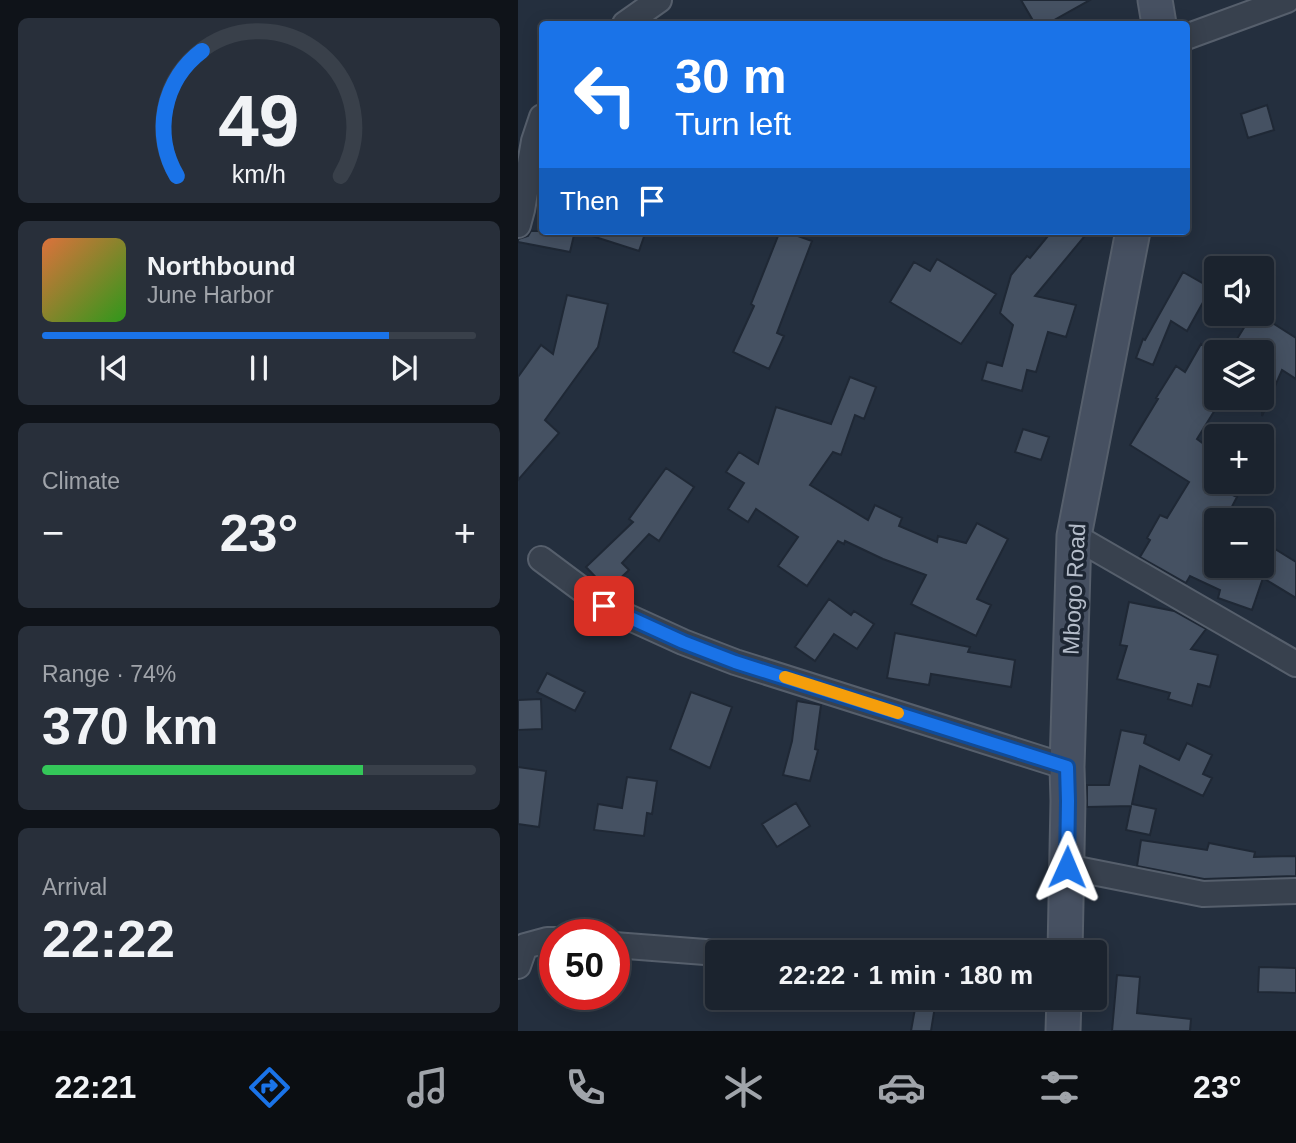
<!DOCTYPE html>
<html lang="en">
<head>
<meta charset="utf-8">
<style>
	body { margin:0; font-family:Helvetica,sans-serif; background:#282f3a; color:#f1f3f6; height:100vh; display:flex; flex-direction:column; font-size:26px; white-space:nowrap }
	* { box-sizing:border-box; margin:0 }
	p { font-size:23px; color:#a0a4aa }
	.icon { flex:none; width:38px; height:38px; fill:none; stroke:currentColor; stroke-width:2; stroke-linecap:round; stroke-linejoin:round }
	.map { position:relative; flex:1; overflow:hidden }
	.sheet { display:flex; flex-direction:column; gap:18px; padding:18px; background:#0f1319; width:518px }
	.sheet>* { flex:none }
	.banner { position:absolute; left:21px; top:21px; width:651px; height:214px; border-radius:7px; box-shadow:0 4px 18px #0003,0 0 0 2px #39404a; background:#1a73e8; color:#fff; overflow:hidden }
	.buttons { position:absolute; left:686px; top:256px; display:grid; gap:14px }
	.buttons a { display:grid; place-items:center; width:70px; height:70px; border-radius:7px; background:#1b232e; box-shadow:0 4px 18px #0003,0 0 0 2px #39404a; font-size:35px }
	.speed { position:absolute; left:21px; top:919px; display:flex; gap:14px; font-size:35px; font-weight:700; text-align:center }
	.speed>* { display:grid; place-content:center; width:91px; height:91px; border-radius:50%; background:#1b232e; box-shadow:0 4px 18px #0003,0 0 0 2px #39404a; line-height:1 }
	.speed .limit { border:10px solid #d22; background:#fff; color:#111 }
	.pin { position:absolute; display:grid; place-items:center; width:60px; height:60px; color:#fff; margin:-30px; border-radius:14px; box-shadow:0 4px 10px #0006 }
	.me { position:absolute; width:77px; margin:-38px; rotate:1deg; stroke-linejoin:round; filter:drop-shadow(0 0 5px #0008) }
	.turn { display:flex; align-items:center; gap:24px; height:147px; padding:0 21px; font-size:32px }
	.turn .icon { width:91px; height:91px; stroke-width:2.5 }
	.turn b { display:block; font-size:49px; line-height:60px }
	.then { display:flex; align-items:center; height:66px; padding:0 21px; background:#0003; gap:14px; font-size:26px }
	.big { font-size:52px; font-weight:700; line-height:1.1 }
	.sheet .tile { flex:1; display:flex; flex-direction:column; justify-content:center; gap:10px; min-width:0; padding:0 24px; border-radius:10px; background:#282f3a }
	.sheet .dial { align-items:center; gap:0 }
	.dial svg { height:182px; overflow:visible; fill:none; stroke:#39404a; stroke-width:7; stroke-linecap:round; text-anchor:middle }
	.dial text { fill:#f1f3f6; stroke:none }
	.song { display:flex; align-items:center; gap:21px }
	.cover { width:84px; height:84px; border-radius:10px; background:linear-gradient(135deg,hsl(20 70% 55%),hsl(110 70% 35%)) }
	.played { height:7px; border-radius:4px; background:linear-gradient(90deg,#1a73e8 80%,#39404a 80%) }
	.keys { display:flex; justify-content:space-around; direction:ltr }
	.heat { display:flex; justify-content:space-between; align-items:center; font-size:38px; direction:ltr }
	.charge { height:10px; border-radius:5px; background:linear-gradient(90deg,#34c759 74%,#39404a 0) }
	.trip { position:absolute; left:187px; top:940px; width:402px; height:70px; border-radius:7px; background:#1b232e; box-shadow:0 4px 18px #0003,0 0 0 2px #39404a; font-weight:700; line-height:70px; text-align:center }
	.tab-bar { display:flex; height:112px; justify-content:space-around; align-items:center; background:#0b0e12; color:#a0a4aa }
	.tab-bar .icon { width:49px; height:49px }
	.tab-bar .on { color:#1a73e8 }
	.tab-bar b { font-size:32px; color:#f1f3f6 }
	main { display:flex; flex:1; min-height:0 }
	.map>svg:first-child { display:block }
	.building { fill:#455162; stroke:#1f2835; stroke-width:2 }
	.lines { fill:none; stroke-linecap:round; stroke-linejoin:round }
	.street-casing { stroke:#565f6c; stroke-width:28 }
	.secondary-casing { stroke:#565f6c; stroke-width:37 }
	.street { stroke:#38414e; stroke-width:24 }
	.secondary { stroke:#465061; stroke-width:33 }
	.route-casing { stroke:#114b97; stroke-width:18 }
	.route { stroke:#1a73e8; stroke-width:12 }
	.slow { stroke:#f59e0b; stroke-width:12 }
	.labels { text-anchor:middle; stroke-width:7; stroke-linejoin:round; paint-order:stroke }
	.street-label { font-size:23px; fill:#b4bcc9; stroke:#1d2633 }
</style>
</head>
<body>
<main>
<section class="sheet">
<div class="tile dial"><svg viewBox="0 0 100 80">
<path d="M14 69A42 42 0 1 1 86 69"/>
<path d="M14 69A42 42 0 0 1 25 14" stroke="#1a73e8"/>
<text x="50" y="56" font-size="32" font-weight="700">49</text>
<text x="50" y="72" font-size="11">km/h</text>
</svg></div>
<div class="tile">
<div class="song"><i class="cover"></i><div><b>Northbound</b><p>June Harbor</p></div></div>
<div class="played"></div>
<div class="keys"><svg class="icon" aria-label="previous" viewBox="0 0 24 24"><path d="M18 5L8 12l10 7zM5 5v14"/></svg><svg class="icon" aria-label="pause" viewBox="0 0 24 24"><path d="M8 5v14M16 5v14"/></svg><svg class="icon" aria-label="next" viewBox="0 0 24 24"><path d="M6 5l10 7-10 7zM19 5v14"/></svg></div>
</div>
<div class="tile"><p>Climate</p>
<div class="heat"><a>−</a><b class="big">23°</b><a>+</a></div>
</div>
<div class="tile"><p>Range · 74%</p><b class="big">370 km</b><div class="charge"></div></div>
<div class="tile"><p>Arrival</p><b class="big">22:22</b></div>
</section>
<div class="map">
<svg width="778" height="1031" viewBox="0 0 778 1031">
	<rect width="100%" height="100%" fill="#242f3e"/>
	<!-- building -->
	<path class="building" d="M503,0h69l-43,24h-12z
		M749,105l7,25 -26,8 -7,-24z
		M13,231h44l-5,21 -52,-10v-3l10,-3z
		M71,231h57l-7,20 -50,-16z
		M262,231h4l28,10 -35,92 7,3 -15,33 -36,-17 21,-46 -3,-2z
		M534,231h37l-54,65 41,9 -10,32 -18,-5 -12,40 -9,-2 -5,21 -40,-11 5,-18 15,4 11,-41 -13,-12 11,-38 16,-19 3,2z
		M419,259l59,35 -35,50 -71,-42 24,-40 16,9z
		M665,272l28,16 -24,43 -16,-10 -18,44 -17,-7 7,-19 2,1z
		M49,295l41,9 -10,43 -53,73 14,13 -41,47v-103l23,-32 12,9z
		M735,313h4l39,25v41l-14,-9 -20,46v-64h-33z
		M683,344l15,9v19l-8,14 8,5v6h7l-26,42 19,14v28h10l-6,8 17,8 -12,23h-9v16l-11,16 11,6v7h46v-24l34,21v36l-33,-20 -11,32 -34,-12 2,-8 -30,-14 -4,7 -46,-26 10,-17 -3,-2 13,-23 7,3 22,-36 -59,-37 28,-46 -2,-1 20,-32 9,6z
		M332,377l26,10 -12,32 -9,-4 -14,40 -8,-3 -23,33 58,35 7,-15 27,13 -3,8 38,16 1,-6 28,7 11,-20 31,16 -31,60 14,6 -15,31 -65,-32 15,-29 -43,-16 -38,-18 -1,3 -6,-3 -31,45 -29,-20 20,-29 -42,-28 -8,13 -20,-13 16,-26 -18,-11 13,-20 19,12 18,-57 55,17z
		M505,429l26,8 -8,23 -26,-8z
		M148,468l28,19 -35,54 -10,-7 -27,29 7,7 -21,20 -22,-23 47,-45 -4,-3z
		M311,599l22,16 3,-4 20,13 -17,25 -23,-15 -19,27 -20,-14z
		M611,602l45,9 32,18 -15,20 27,6 -8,32 -12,-3 -6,22 -24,-7 2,-6 -53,-14 10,-33 -7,-1z
		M377,633l75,14 -2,5 47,8 -4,27 -80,-13 -2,11 -42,-7z
		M29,673l38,19 -10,19 -38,-19z
		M173,692l41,15 -22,61 -40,-19z
		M23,699l1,30 -24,1v-30z
		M279,701l24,4 -6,44 3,1 -8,31 -27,-6 9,-34z
		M603,730l25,5 -2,8 35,17 8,-17 25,12 -9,19 9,4 -9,18 -63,-30 -8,38 24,5 -6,26 -24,-5 5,-24 -44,1v-22h22z
		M0,767l28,4 -7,56 -21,-3z
		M109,777l30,4 -5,33 -5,-1 -3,23 -50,-6 4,-26 24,4z
		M278,803l14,23 -33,21 -15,-23z
		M623,840l66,10 2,-7 46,9 -1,5 42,-1v20l-92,3 -67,-13z
		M741,967l37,1v25l-38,-1z
		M599,975l23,2 -3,36 54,6 -1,12h-78z
		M398,1003l19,3 -4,25h-20z"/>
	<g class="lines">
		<!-- street casing -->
		<g class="street-casing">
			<path id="street" d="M107,24l34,-24
				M668,37l101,-37
				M0,225l4,-15 12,-69 8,-24
				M556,536l222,128
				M23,559l63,47 79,36 52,20 332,105
				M549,867l136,27 93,-3
				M96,945l104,8
				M0,966l7,-20 22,-6h8"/>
		</g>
		<!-- secondary casing -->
		<g class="secondary-casing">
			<path id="secondary" d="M637,0l4,24
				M547,952l3,-151 -1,-34 7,-231 59,-305
				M545,1031l1,-33"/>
		</g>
		<!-- street -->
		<use href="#street" class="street"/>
		<!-- secondary -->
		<use href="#secondary" class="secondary"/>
	</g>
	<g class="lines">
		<!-- route casing -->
		<g class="route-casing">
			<path id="route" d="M86,606l79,36 52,20 332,105 1,34 -1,66"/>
		</g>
		<!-- route -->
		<use href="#route" class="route"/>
		<!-- slow -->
		<path class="slow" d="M267,677l113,36"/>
	</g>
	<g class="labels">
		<!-- street labels -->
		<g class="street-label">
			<text transform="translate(556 589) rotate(-87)" y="8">Mbogo Road</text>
		</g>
	</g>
</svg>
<div class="buttons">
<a><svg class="icon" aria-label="sound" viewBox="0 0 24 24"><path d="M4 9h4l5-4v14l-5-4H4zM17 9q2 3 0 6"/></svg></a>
<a><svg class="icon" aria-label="layers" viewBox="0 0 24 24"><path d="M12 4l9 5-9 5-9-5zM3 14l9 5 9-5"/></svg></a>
<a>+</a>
<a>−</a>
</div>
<div class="speed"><div class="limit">50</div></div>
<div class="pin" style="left:86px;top:606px;background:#d93025"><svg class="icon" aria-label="arrive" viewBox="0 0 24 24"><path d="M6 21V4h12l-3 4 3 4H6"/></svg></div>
<svg class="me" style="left:549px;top:867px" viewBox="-20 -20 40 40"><path d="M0-17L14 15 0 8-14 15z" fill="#1a73e8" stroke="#fff" stroke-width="4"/></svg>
<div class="trip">22:22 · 1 min · 180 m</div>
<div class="banner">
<div class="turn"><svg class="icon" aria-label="left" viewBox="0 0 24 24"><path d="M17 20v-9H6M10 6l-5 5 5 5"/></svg><div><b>30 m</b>Turn left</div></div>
<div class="then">Then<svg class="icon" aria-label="arrive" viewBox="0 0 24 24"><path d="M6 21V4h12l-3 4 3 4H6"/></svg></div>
</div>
</div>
</main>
<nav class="tab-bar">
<b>22:21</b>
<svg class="icon on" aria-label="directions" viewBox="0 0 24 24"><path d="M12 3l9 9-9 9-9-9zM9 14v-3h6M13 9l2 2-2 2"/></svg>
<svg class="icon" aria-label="music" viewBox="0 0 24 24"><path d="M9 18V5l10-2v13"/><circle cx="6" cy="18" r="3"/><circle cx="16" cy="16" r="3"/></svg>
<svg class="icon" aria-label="phone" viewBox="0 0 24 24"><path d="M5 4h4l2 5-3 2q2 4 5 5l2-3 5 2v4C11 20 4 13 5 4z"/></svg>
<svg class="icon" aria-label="climate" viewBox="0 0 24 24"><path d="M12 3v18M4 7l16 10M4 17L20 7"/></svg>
<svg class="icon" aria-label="car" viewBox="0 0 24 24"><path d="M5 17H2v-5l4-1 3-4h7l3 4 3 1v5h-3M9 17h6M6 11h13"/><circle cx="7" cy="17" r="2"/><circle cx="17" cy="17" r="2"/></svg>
<svg class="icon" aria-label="filters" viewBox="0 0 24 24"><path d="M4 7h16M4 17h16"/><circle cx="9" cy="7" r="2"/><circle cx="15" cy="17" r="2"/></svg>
<b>23°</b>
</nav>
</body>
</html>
